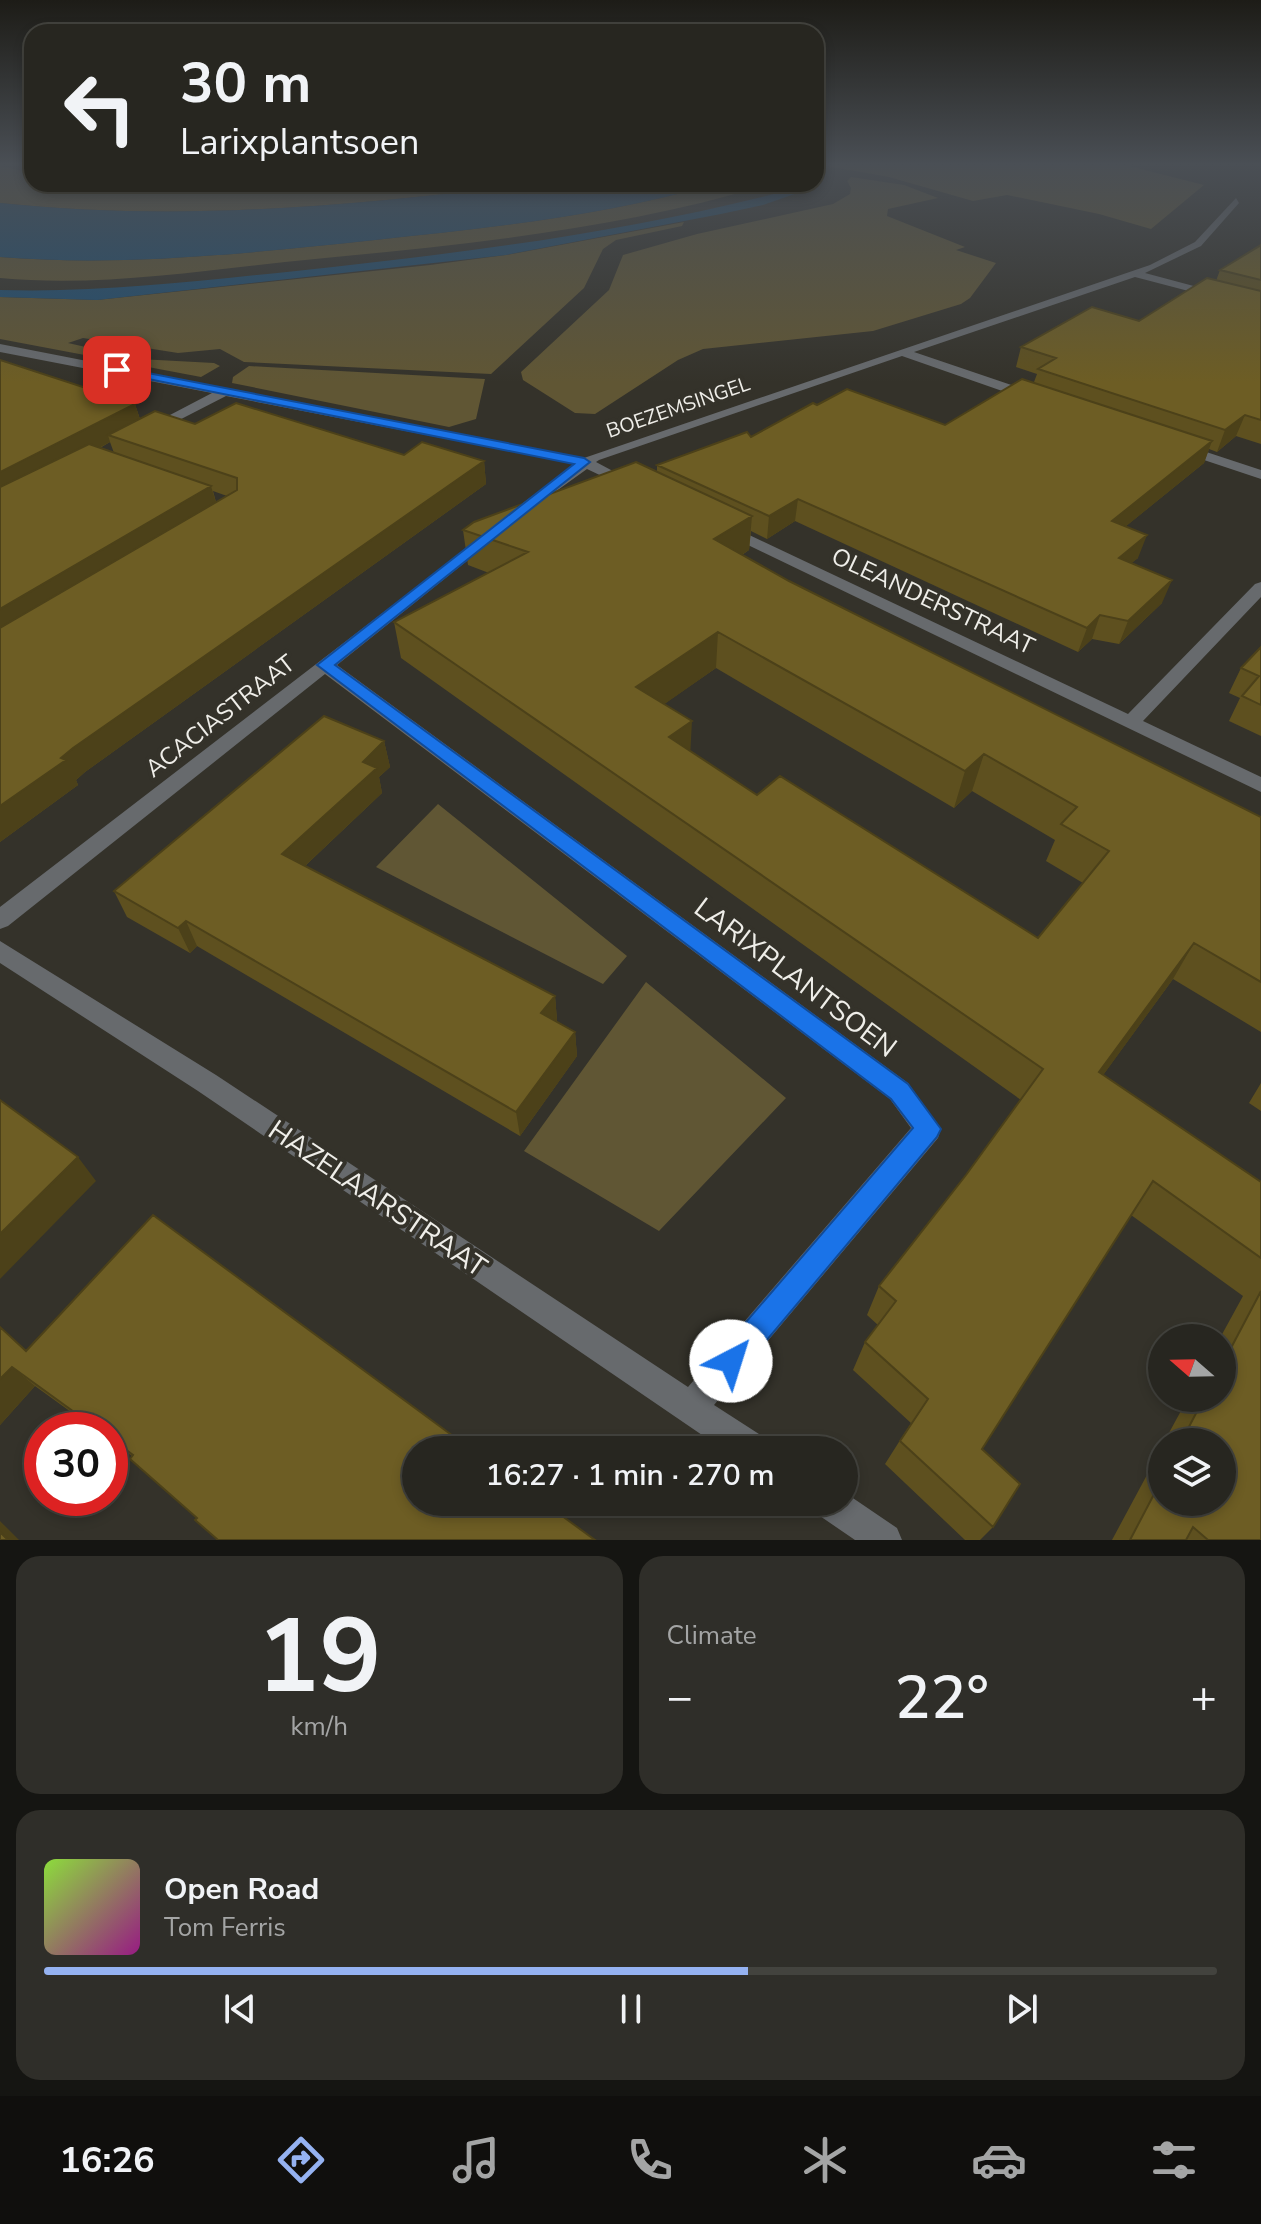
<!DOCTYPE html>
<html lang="en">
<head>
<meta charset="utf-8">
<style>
	body { margin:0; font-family:"Nunito Sans",sans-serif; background:#2f2e29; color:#f1f3f6; height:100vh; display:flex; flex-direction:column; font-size:30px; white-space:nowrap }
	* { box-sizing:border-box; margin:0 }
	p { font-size:26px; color:#a4a5a5 }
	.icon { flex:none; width:44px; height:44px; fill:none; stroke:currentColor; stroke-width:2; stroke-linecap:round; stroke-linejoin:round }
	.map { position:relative; height:1540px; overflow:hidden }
	.panel { display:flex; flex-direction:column; gap:16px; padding:16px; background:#151512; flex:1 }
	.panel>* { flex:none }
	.top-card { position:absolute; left:24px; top:24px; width:800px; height:168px; border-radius:24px; box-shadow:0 4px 12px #0003,0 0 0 2px #43433e; background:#272620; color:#f1f3f6; overflow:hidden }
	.needle { width:52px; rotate:290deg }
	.fabs { position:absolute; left:1148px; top:1324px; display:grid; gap:16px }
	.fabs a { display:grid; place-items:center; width:88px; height:88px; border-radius:50%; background:#272620; box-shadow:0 4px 12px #0003,0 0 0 2px #43433e; font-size:40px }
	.speed { position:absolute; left:24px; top:1412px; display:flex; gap:16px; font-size:40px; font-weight:700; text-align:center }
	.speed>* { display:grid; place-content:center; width:104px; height:104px; border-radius:50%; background:#272620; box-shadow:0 4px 12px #0003,0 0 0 2px #43433e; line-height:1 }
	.speed .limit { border:12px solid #d22; background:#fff; color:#111 }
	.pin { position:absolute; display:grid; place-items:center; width:68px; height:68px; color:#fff; margin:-34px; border-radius:16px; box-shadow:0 4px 12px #0006 }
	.me { position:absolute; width:88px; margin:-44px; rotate:40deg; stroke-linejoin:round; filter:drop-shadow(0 0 6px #0008) }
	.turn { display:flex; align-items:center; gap:28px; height:168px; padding:0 24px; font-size:36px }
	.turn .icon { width:104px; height:104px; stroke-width:2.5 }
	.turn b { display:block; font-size:56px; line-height:68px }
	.big { font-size:60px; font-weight:600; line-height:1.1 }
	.panel .tile { flex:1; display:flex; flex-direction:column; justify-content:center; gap:12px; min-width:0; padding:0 28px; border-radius:24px; background:#2f2e29 }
	.panel .dial { align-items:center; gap:0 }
	.dial b { font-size:104px; line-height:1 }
	.song { display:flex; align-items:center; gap:24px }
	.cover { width:96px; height:96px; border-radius:12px; background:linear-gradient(135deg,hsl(90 70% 55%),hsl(310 70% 35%)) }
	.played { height:8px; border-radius:4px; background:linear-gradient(90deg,#95b2f1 60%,#43433e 60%) }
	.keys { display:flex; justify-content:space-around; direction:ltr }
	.heat { display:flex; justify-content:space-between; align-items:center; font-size:44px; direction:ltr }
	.panel .tiles { flex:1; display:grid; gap:16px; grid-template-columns:1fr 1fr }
	.tile:last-child { grid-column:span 2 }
	.trip { position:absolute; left:402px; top:1436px; width:456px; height:80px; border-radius:40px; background:#272620; box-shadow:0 4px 12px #0003,0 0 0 2px #43433e; font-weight:600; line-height:80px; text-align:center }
	.dock { display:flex; height:128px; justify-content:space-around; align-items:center; background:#100f0d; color:#a4a5a5 }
	.dock .icon { width:56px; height:56px }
	.dock .on { color:#95b2f1 }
	.dock b { font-size:36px; color:#f1f3f6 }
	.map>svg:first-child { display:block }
	.green { fill:#605634 }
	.water { fill:#1f4e71 }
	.pier { fill:#34322a }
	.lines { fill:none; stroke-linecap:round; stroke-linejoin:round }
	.minor { fill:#676a6d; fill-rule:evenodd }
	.wall { fill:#5e501f; fill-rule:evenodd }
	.shaded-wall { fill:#4c4119 }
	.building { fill:#6d5d24; stroke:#4c4119; stroke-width:2; fill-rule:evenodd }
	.route { fill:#1a73e8; stroke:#114b97; stroke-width:2 }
	.labels { text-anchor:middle; stroke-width:8; stroke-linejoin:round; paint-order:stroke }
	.far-street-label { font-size:20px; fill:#efeee9; stroke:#34322a }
	.street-label { font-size:24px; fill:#efeee9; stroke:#34322a }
	.near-street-label { font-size:28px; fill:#efeee9; stroke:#34322a }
</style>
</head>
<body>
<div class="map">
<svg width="1261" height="1540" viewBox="0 0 1261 1540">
	<rect width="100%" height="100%" fill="#34322a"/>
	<!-- green -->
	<path class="green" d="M0,166l32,7v11h498c-180,22 -348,38 -530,19z
		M827,166h302l75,19 -53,44 -52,-15 -92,-19 -34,6 -84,-24z
		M851,177l53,8 34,13 -50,11 -1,7 78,31 -9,3 40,13 -26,35 -9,6 -88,27 -170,18 -25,11 -83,54 -20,-1 -52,-33 -2,-8 88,-82 14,-35 74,-21 136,-30 17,-10 1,-6 -4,-7z
		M715,184h54c-154,48 -324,62 -484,78 -94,10 -191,25 -285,16v-21c125,10 251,-4 375,-17 113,-12 230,-24 340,-56z
		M684,222l-2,4 -66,14 -13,9 -19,39 -93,86 -247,-12 -24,-13 -42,4 -95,-15 -15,5 71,16 75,4 6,3 -19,11 -201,-38v-42l97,3 333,-35 76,-10z
		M249,366l236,13 -9,40 -27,8 -217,-44 1,-6z
		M438,804l189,152 -24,28 -227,-117z
		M646,982l140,116 -127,133 -135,-80z"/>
	<!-- water -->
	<path class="water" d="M530,184h185c-110,32 -227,44 -340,56 -124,13 -250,27 -375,17v-54c182,19 349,3 530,-19z
		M793,189l13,1 -43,15 -42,9 -215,41 -409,45 -97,-3v-7c100,3 197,-9 296,-19 168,-18 334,-39 497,-82z"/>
	<!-- pier -->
	<path class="pier" d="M1225,166h36v17l-8,8 -43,-10z"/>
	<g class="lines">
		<!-- minor -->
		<path class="minor" d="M1236,198l3,5 -38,43 -56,27 116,31v6l-126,-33 -221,75 121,41v6h-10l-123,-43 -303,104 -3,2 43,23 -2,3h-10l-40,-19 -71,51 -5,-2v-6l64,-48 -349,-68 -74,38 -7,-4 2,-3 65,-34 -212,-41v-8l584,114 566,-193 45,-23z
			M1182,444l79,26v9l-84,-28 -2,-3z
			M726,524l402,190 127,-130 6,-2v15l-118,124 118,56v15l-540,-260v-6z
			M488,532l5,2v6l-156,125 571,418 33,46 -3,9 -224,267 51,33 5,12h-46l-526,-359 -198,-128v-22l216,134 472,312 223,-259 -21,-29 -565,-425 -317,252 -8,3v-22z
			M844,1492l53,36 5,12h-47l-38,-26 -5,-12h32z"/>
	</g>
	<!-- wall -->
	<path class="wall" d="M1261,245v199l-25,-8 -19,16 -8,-3 -5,14 -78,63 12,32 -7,5 31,40 -43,41 -27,-5 -14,13 -283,-131 -28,18 -16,-8 -2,19 -7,5 47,26 472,236v215l-88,-53 -70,96 158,107v358h-149l50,-93v55l60,-60h-58l24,-44h34v-60h-2l23,-42 -112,-81 -149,234 11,78 -13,13h-15l-80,-76 26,-41 -58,-53 12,-28 13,-17 -11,-10 12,-29 87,-111 55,-75 -620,-442 -7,-36 95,-49 -21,-8 -5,-35 194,-58v-7l94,-28 66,-32 128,20 89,-43 3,-8 -21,-7 5,-20 118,-26 77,-40 4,-11zM716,668l238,140 18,-17 83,49 -9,21 37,22 -45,55 -281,-143 -67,-44 -26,-47z
		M0,360l135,44 5,15 55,5 209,31 80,6 2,23 -401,288 -9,8 2,5 -78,57zM110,442l4,11 -14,-5zM213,491l14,5 -11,6z
		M1261,647v89l-32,-15 11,-23 -11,-5 12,-25z
		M384,741l6,26 -11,10 3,16 -77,73 250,130 2,24 -1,2 19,10 2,24 -57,80 -323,-190 -7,7 -63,-36 -13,-26z
		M1261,1083v28l-12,-8z
		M153,1215l319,235h-56v52h127l52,38h-377l-23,-20 2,-2 -67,-59 2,-3 -22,-16v-10h-14l-61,-44 -35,39v-98l26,24z"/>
	<!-- shaded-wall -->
	<path class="shaded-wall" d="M135,404l7,22 -34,9 2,7 -110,58v-28z
		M1245,415l-9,21 -19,16 8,-22z
		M1212,441l-8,22 -100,81 8,-23z
		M484,461l2,23 -401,288 -9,8 2,5 -78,57v-36l73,-58z
		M211,486l7,23 -218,131v-31z
		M798,499l-3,22 -28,18 2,-23z
		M752,516l-3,34 -37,24 2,-35z
		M1147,535l-9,23 -28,23 9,-23z
		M1172,580l-10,23 -43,41 9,-23z
		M1100,615l-8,24 -14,13 9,-24z
		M718,632l-2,36 -80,56v-37z
		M692,721l-2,37 -21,-21z
		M384,741l6,26 -11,10 3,16 -92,87 -8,-26 81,-92z
		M984,754l-12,37 -18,17 11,-37z
		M186,921l11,25 -7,7 -12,-25z
		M1194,943l-21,36 -93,128 19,-35z
		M555,996l2,24 -14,18 -2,-25z
		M575,1032l2,24 -57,80 -4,-24z
		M78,1157l18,24 -96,98v-45z
		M12,1367l23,19 -35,39v-46z
		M0,1521l19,19h-11l-8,-8z"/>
	<!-- building -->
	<path class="building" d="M1261,245v35l-41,-10z
		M1207,278l54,13v129l-16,-5 -20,15 -187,-61 18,-11 -35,-11 71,-40 47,14z
		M0,360l135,44 -135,68z
		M1022,379l190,62 -100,80 35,14 -28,23 53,22 -44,41 -28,-6 -13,13 -289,-129 -29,17 -112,-51 90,-33 4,5 62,-34 4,2 30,-16 98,36z
		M236,403l168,52 18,-13 62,19 -411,287 -12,10 5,2 -66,46v-178l237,-138v-12l-129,-43 47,-24 40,13z
		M89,444l122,42 -211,123v-122z
		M636,462l116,54 -38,23 75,42 472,236v165l-67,-39 -95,129 162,110v76l-108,-77 -171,268 38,35 -27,43 -93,-86 28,-42 -63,-57 31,-41 -17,-15 87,-111 77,-106 -649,-447 134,-70 -65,-22 11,-8zM718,632l247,139 19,-17 93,53 -16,17 48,27 -71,87 -258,-162 -23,19 -88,-58 23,-16 -56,-34z
		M1261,647v58l-19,-9 17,-20 -18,-8z
		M324,716l60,25 -21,21 14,6 -95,86 273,142 -14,17 34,19 -59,80 -330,-191 -8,7 -64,-37z
		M0,1100l78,57 -78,77z
		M153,1215l319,235h-56v52h127l52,38h-377l-23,-20 2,-2 -67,-59 3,-4 -23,-17v-8h-11l-87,-63 -12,12v-52l26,24z
		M1261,1291v249h-53l-15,-13 -7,13h-56l32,-61v23h60v-60h-41l23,-44h18v-33z
		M0,1532l8,8h-8z"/>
	<!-- sky -->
	<linearGradient id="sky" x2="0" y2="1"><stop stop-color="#1d1c17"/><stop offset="0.43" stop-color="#4a4f55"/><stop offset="1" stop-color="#4a4f55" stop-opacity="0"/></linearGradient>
	<rect width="1261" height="382" fill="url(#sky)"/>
	<!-- route -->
	<path class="route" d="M117,367l467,91 6,4 -255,203 573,419 33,45 -4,8 -196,234 -10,4 -10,-4 -4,-10 4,-10 192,-223 -22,-29 -574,-434 257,-201 -461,-92 -1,-2z"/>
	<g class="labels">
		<!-- far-street labels -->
		<g class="far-street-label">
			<text transform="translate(678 407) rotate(-19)" y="7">BOEZEMSINGEL</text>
		</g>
		<!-- street labels -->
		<g class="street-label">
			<text transform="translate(933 601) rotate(25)" y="8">OLEANDERSTRAAT</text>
			<text transform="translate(220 716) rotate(-38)" y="8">ACACIASTRAAT</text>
		</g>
		<!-- near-street labels -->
		<g class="near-street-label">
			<text transform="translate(796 977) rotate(37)" y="10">LARIXPLANTSOEN</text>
			<text transform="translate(378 1198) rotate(34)" y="10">HAZELAARSTRAAT</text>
		</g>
	</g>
</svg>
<div class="fabs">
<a><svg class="needle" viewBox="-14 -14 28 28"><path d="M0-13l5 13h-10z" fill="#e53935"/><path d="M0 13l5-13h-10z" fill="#a4a5a5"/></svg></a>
<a><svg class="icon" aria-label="layers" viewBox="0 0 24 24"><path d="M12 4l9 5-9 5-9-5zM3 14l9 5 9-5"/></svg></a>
</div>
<div class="speed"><div class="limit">30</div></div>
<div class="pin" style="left:117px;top:370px;background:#d93025"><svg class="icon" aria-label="arrive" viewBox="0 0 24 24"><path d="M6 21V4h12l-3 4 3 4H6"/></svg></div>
<svg class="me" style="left:731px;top:1361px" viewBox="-20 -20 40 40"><circle r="19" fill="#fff"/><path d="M0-13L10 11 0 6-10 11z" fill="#1a73e8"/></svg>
<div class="trip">16:27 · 1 min · 270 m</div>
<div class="top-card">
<div class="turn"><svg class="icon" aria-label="left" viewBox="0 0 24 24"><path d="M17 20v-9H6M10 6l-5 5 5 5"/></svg><div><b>30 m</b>Larixplantsoen</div></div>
</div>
</div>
<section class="panel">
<div class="tiles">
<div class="tile dial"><b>19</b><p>km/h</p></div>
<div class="tile"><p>Climate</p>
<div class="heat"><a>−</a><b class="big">22°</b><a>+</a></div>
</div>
<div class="tile">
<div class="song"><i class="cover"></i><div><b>Open Road</b><p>Tom Ferris</p></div></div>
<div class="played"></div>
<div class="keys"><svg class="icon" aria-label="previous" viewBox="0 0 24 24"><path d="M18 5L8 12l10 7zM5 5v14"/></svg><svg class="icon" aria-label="pause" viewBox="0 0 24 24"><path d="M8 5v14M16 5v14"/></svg><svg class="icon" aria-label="next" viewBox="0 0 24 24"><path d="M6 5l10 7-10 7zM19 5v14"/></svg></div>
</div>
</div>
</section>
<nav class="dock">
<b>16:26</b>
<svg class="icon on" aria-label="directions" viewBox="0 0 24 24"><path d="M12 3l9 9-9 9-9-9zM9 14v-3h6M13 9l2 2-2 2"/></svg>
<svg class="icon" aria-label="music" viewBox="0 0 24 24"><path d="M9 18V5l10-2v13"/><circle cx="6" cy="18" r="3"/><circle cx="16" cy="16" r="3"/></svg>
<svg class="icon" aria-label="phone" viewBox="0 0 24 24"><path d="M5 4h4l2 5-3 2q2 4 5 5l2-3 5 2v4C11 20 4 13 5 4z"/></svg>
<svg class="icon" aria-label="climate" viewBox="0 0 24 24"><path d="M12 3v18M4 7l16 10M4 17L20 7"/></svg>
<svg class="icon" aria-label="car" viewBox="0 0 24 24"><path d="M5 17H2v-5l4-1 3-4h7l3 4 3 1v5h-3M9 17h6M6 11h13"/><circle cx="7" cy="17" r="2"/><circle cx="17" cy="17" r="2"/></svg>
<svg class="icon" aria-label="filters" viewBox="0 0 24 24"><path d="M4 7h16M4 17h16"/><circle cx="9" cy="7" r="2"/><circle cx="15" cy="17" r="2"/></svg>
</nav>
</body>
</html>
